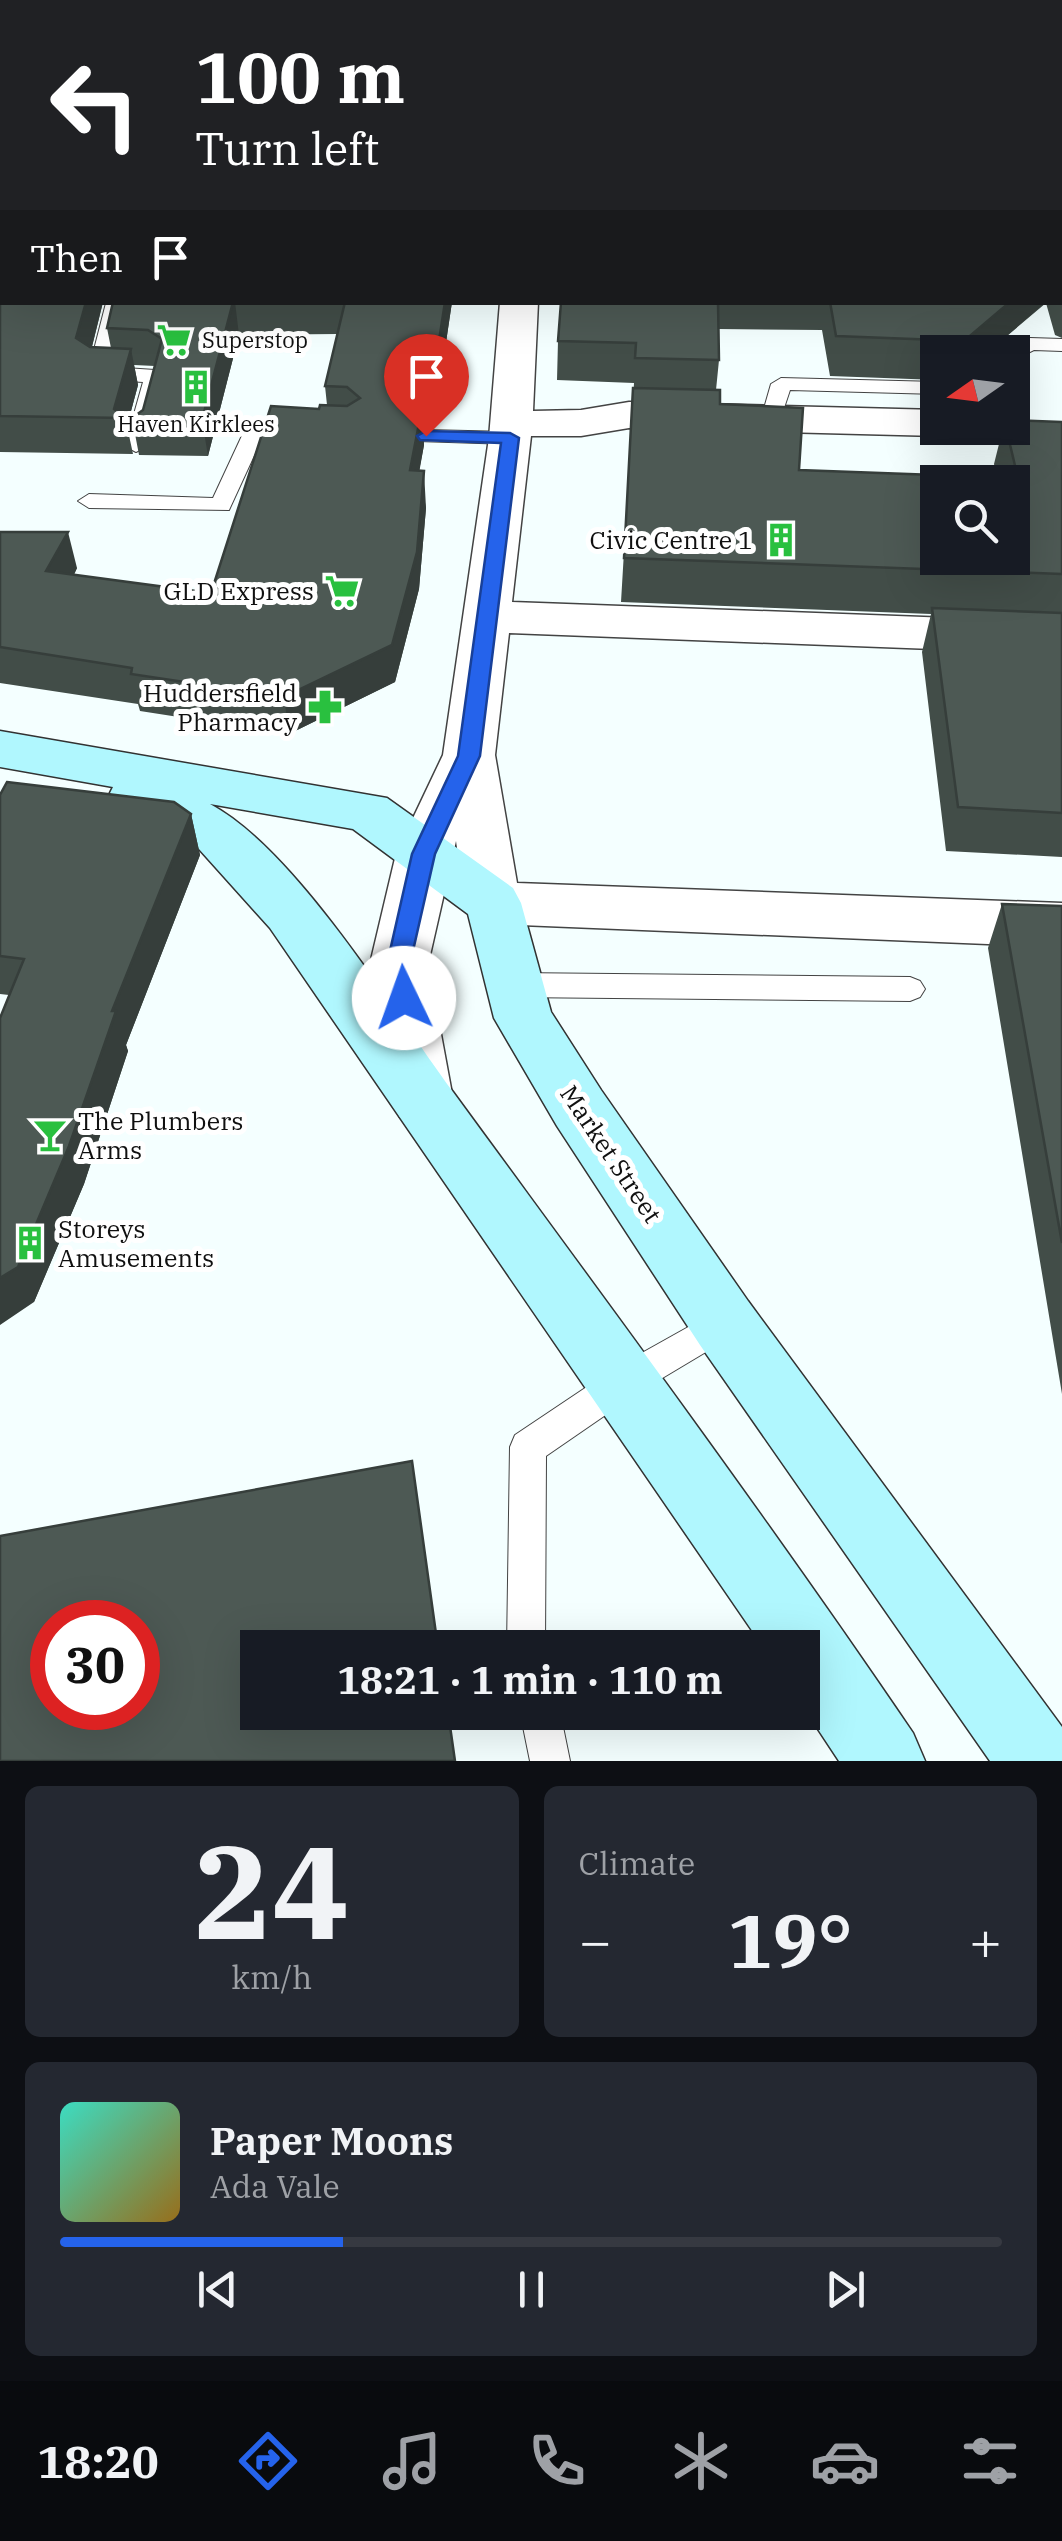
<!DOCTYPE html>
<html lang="en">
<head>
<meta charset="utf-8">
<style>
	body { margin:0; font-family:"IBM Plex Serif",serif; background:#242831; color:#f1f3f6; height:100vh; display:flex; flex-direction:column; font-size:38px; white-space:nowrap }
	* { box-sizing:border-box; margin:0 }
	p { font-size:32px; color:#9ea1a6 }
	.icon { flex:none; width:55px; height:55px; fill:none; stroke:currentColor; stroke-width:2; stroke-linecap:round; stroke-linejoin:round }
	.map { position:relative; height:1761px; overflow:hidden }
	.details { display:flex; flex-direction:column; gap:25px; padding:25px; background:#0d0f14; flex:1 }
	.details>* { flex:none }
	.hud { position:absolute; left:0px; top:0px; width:1062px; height:305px; box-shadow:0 10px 40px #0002; background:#202124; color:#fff; overflow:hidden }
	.needle { width:65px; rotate:256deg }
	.fabs { position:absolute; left:920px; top:335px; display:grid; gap:20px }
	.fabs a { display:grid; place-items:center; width:110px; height:110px; border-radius:0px; background:#171b24; box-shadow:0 10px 40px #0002; font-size:50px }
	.speed { position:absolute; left:30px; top:1600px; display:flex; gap:20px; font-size:50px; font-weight:700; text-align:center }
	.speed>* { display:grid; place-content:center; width:130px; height:130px; border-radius:50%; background:#171b24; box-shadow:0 10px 40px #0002; line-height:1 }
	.speed .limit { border:15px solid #d22; background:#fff; color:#111 }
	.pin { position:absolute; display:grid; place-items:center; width:85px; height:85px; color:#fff; margin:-102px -42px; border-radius:50% 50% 50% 0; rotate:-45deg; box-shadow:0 0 10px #0007 }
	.pin .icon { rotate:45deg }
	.me { position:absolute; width:110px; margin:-55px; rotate:357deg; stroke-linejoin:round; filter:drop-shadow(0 0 8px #0008) }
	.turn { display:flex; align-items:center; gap:35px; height:210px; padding:0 30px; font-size:45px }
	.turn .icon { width:130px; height:130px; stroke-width:2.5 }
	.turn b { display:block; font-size:70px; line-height:85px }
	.then { display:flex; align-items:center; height:95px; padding:0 30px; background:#0003; gap:20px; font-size:38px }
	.big { font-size:75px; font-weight:700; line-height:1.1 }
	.details .card { flex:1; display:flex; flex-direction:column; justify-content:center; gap:15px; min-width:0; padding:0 35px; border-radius:15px; background:#242831 }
	.details .dial { align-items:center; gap:0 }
	.dial b { font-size:130px; line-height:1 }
	.song { display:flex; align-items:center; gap:30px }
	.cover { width:120px; height:120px; border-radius:15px; background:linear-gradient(135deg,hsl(170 70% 55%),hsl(40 70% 35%)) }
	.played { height:10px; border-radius:5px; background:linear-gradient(90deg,#2563eb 30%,#363941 30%) }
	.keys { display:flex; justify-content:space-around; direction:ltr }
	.heat { display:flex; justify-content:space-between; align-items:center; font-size:55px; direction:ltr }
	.details .tiles { flex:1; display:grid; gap:25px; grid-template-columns:1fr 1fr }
	.card:last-child { grid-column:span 2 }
	.trip { position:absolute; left:240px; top:1630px; width:580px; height:100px; border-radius:0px; background:#171b24; box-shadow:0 10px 40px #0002; font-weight:700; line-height:100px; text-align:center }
	.tab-bar { display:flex; height:160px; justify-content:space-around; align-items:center; background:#090b0e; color:#9ea1a6 }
	.tab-bar .icon { width:70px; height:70px }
	.tab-bar .on { color:#2563eb }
	.tab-bar b { font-size:45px; color:#f1f3f6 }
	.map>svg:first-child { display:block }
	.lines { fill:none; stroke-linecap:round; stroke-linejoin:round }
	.lane-casing { stroke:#434343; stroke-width:2 }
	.street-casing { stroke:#434343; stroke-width:3 }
	.secondary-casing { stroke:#323232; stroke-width:3 }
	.lane { fill:#fff; fill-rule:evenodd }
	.street { fill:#fff; fill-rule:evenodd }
	.secondary { fill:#b0f7fe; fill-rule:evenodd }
	.wall { fill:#424d48 }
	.shaded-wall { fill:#363e3b }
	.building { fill:#4d5954; stroke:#363e3b; stroke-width:2.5; fill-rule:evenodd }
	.route { fill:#2563eb; stroke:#184099; stroke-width:2.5 }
	.labels { text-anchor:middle; stroke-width:10; stroke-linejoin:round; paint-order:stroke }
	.far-poi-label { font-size:22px; fill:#101010; stroke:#fff; text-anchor:start }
	.poi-label { font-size:25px; fill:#101010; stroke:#fff; text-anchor:end }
	.street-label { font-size:25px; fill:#101010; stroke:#fff }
</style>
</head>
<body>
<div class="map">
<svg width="1062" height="1761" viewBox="0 0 1062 1761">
	<rect width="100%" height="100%" fill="#f4ffff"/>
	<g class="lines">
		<!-- lane casing -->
		<g class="lane-casing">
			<path id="lane" d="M125,302l-15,65 45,3 10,6 -18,70 -11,6 -11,-6 18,-64 -45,-3 -10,-6 18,-70z
				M1030,338l32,1v12l-28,-1 -22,11v-9h-8z
				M781,378l157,4v12l-148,-4 -11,33h-14l-4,-4 10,-35z
				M257,421l45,3 11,6 -11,6 -38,-2 -35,76 -140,-2 -11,-7 11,-7 124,4 33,-71z
				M426,430l84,2 11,6 -11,6 -92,-3 -3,-5 3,-5z
				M514,973l396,4 10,4 5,8 -5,8 -10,4 -396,-4 -10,-4 -4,-8 4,-8z
				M724,1307l12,5 5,11 -5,11 -97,58 -93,64 -1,192h-38l3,-201 5,-12 100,-67z
				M520,1712h40l10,49h-40z"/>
		</g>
		<!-- street casing -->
		<g class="street-casing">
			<path id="street" d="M500,302h38l-5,109 48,-1 48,-8 309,8v18h18l-18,8 -309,-8 -48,8h-50l-19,166 550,20v32l-553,-21 -14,122 22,128 545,20v44l-569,-23 -20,-6 -8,-15 -9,-62 -28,123 25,135 -9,18 -22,8 -22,-8 -9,-18 -21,-135 26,-110 47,-99 46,-317z"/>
		</g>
		<!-- secondary casing -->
		<g class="secondary-casing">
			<path id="secondary" d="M0,731l387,67 126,90 8,15 30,109 50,78 147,211 314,426v34h-72l-290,-416 -143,-219 -63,-108 -26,-104 -115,-85 -143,-25c85,45 184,208 243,288 155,212 312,423 460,641l12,28h-86l-37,-56v-57h-38l-494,-720 -71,-79 -33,-21 -49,-22 -7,-13 3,-6 -113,-20z"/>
		</g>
		<!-- lane -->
		<use href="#lane" class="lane"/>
		<!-- street -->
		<use href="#street" class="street"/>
		<!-- secondary -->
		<use href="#secondary" class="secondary"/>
	</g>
	<!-- wall -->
	<path class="wall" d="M0,0h163v2h-161l101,300 -11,45 19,1 -4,-20 6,-26h339l-14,94h-3l-7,30 -5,1 1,18 -5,26 7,37 -7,81 -24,93 -106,52 -149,-23 -2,-7 -138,-21v-151l77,36 -3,7 137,18 108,-184 8,-4 -2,-19 12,-52 -98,1 -31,121 -69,-1 -7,-37 11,-8 12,-44 -21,-1 4,20 -11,41 6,28 -133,-2z
		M303,0h155l-1,2h-154z
		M762,0h300v338l-7,-3 -9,-32 -58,49h-50v28l-108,-4 -8,-46 -104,-1 1,31 -3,30 4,14 79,66 198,7 -3,-13 9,-36 59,-6v435l-116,-6 -24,-199 9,-38 -310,-12 13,-219 -77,-3 1,-39 3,-39h499v-300h-298z
		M0,795l191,19 9,41 -74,190 2,6 -44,133 -50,118 -25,-307 -9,-1z
		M1002,904l60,2v488l-74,-446z"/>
	<!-- shaded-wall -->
	<path class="shaded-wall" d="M86,302h17l-18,72 -9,-36z
		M233,302h2l4,33 -31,121 -6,-36z
		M445,302h7l-14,94 -2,-36z
		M1010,302h36l-58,50h-26l2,-11z
		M131,349l7,36 -11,41 -2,-8 -11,-9z
		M433,360l2,36 -7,30 -2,-36z
		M415,391l3,36 -8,-29z
		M422,408l2,37 -11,62 -3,-37z
		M424,471l2,37 -7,81 -24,93 -106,52 -5,-37z
		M68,532l9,36 -21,40 -10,-37z
		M191,814l9,41 -74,190 2,6 -44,133 -50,118 -34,23v-47l112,-267z"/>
	<!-- building -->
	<path class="building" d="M0,0h162l-1,2h-159v300h84l-10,36 14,9 41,2 -17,60 11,9 -125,-2z
		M322,0h132v2h-132z
		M772,0h290v162l-2,-1v-159h-287z
		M1060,165l2,5v114l-2,-7z
		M113,302h120l-31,118 -70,-2 11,-8 19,-71 -14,-9 -41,-2z
		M345,302h100l-9,58h-3l-7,30 -11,1 -5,7 3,8 9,2 -12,62 14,1 -7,81 -25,93 -108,52 -153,-23 1,-6 -132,-21v-115h68l-22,39 165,22 60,-187 48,3 1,-4 27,1 13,-8 -13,-11 -22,-1z
		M561,302h157l1,58 -84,-2 1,-15 -78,-2z
		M830,302h180l-46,39 -128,-5z
		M633,388l87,2v14l83,4 -4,62 219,8 -12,-50h6v-8l50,2v152l-438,-16zM938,482h74v76h-74z
		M932,608l130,5v200l-104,-6z
		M7,782l167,20 17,12 -79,197h4l-47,135 -51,121 -18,11v-260l24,-59 -24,-3v-161z
		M1002,904l60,2v337z
		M412,1461l26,187h-180v64h190l7,49h-455v-225zM52,1622h86v86h-86z"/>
	<!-- route -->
	<path class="route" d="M426,431l84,2 9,5 -39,318 -45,98 -25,110 7,34 -4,7h-17l-9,-41 25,-110 46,-98 43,-313 -81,-3 -3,-4z"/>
	<!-- icons -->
	<defs>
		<g id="supermarket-bare" transform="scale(2.7)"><path d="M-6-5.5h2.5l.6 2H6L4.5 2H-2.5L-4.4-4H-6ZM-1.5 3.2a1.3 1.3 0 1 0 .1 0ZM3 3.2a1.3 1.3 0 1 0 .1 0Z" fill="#29c03f" stroke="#fff" stroke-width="2.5" paint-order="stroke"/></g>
		<g id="building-bare" transform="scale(2.7)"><path d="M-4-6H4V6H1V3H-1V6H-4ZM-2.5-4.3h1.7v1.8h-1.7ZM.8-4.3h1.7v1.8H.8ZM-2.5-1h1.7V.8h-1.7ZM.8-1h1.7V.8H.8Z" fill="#29c03f" stroke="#fff" stroke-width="2.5" paint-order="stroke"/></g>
		<g id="pharmacy-bare" transform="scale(2.7)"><path d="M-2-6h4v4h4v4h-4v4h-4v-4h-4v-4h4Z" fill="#29c03f" stroke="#fff" stroke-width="2.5" paint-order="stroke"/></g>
		<g id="bar-bare" transform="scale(2.7)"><path d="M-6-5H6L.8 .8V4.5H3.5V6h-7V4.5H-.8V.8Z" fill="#29c03f" stroke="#fff" stroke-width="2.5" paint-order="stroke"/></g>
	</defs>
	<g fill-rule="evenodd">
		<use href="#supermarket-bare" x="174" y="340"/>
		<use href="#building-bare" x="196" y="387"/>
		<use href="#building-bare" x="781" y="540"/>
		<use href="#supermarket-bare" x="342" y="591"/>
		<use href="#pharmacy-bare" x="325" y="707"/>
		<use href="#bar-bare" x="50" y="1135"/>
		<use href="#building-bare" x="30" y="1243"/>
	</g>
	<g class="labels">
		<!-- far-poi labels -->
		<g class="far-poi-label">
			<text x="202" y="348">Superstop</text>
			<text x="196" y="432" text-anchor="middle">Haven Kirklees</text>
		</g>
		<!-- poi labels -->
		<g class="poi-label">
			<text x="753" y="549">Civic Centre 1</text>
			<text x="314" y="600">GLD Express</text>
			<text x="297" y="702">Huddersfield<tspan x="297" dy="29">Pharmacy</tspan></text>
			<text x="78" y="1130" text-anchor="start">The Plumbers<tspan x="78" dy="29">Arms</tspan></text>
			<text x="58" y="1238" text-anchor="start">Storeys<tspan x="58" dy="29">Amusements</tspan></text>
		</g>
		<!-- street labels -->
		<g class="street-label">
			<text transform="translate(611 1154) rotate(56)" y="9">Market Street</text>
		</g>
	</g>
</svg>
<div class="fabs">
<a><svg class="needle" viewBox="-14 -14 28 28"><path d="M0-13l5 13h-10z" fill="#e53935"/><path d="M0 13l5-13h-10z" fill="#9ea1a6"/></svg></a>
<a><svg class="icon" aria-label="search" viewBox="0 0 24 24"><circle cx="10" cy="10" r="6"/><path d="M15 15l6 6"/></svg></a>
</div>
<div class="speed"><div class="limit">30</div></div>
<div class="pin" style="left:426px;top:436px;background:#d93025"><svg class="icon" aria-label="arrive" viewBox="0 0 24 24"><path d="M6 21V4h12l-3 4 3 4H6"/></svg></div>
<svg class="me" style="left:404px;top:998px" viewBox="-20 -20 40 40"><circle r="19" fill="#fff"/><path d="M0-13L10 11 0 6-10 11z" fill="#2563eb"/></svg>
<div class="trip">18:21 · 1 min · 110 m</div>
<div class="hud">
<div class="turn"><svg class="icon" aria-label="left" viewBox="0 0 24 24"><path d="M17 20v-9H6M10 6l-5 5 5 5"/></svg><div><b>100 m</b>Turn left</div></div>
<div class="then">Then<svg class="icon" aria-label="arrive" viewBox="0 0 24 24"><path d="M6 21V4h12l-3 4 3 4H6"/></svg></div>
</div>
</div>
<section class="details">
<div class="tiles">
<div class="card dial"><b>24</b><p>km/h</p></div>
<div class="card"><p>Climate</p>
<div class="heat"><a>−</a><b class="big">19°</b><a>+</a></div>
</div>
<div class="card">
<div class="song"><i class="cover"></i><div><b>Paper Moons</b><p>Ada Vale</p></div></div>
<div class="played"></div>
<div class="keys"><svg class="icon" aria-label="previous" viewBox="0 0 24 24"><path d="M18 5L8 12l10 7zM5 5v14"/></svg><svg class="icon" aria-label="pause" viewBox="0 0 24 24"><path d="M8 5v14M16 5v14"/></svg><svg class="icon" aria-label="next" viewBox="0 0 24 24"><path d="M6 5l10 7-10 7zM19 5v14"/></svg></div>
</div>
</div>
</section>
<nav class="tab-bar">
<b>18:20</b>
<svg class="icon on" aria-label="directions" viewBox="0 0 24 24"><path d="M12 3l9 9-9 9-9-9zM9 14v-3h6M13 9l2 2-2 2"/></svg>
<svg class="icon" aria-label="music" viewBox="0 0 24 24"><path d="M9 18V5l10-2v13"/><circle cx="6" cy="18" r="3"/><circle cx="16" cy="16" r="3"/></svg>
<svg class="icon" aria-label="phone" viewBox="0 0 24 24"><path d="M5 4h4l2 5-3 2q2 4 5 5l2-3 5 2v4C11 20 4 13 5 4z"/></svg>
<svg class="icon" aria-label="climate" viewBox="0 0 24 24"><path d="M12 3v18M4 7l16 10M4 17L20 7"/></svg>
<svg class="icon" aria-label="car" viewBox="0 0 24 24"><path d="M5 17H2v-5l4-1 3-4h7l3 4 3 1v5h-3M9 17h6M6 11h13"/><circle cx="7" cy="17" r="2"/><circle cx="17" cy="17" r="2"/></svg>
<svg class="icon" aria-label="filters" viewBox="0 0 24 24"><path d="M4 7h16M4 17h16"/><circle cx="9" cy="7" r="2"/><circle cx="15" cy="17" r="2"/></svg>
</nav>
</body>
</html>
